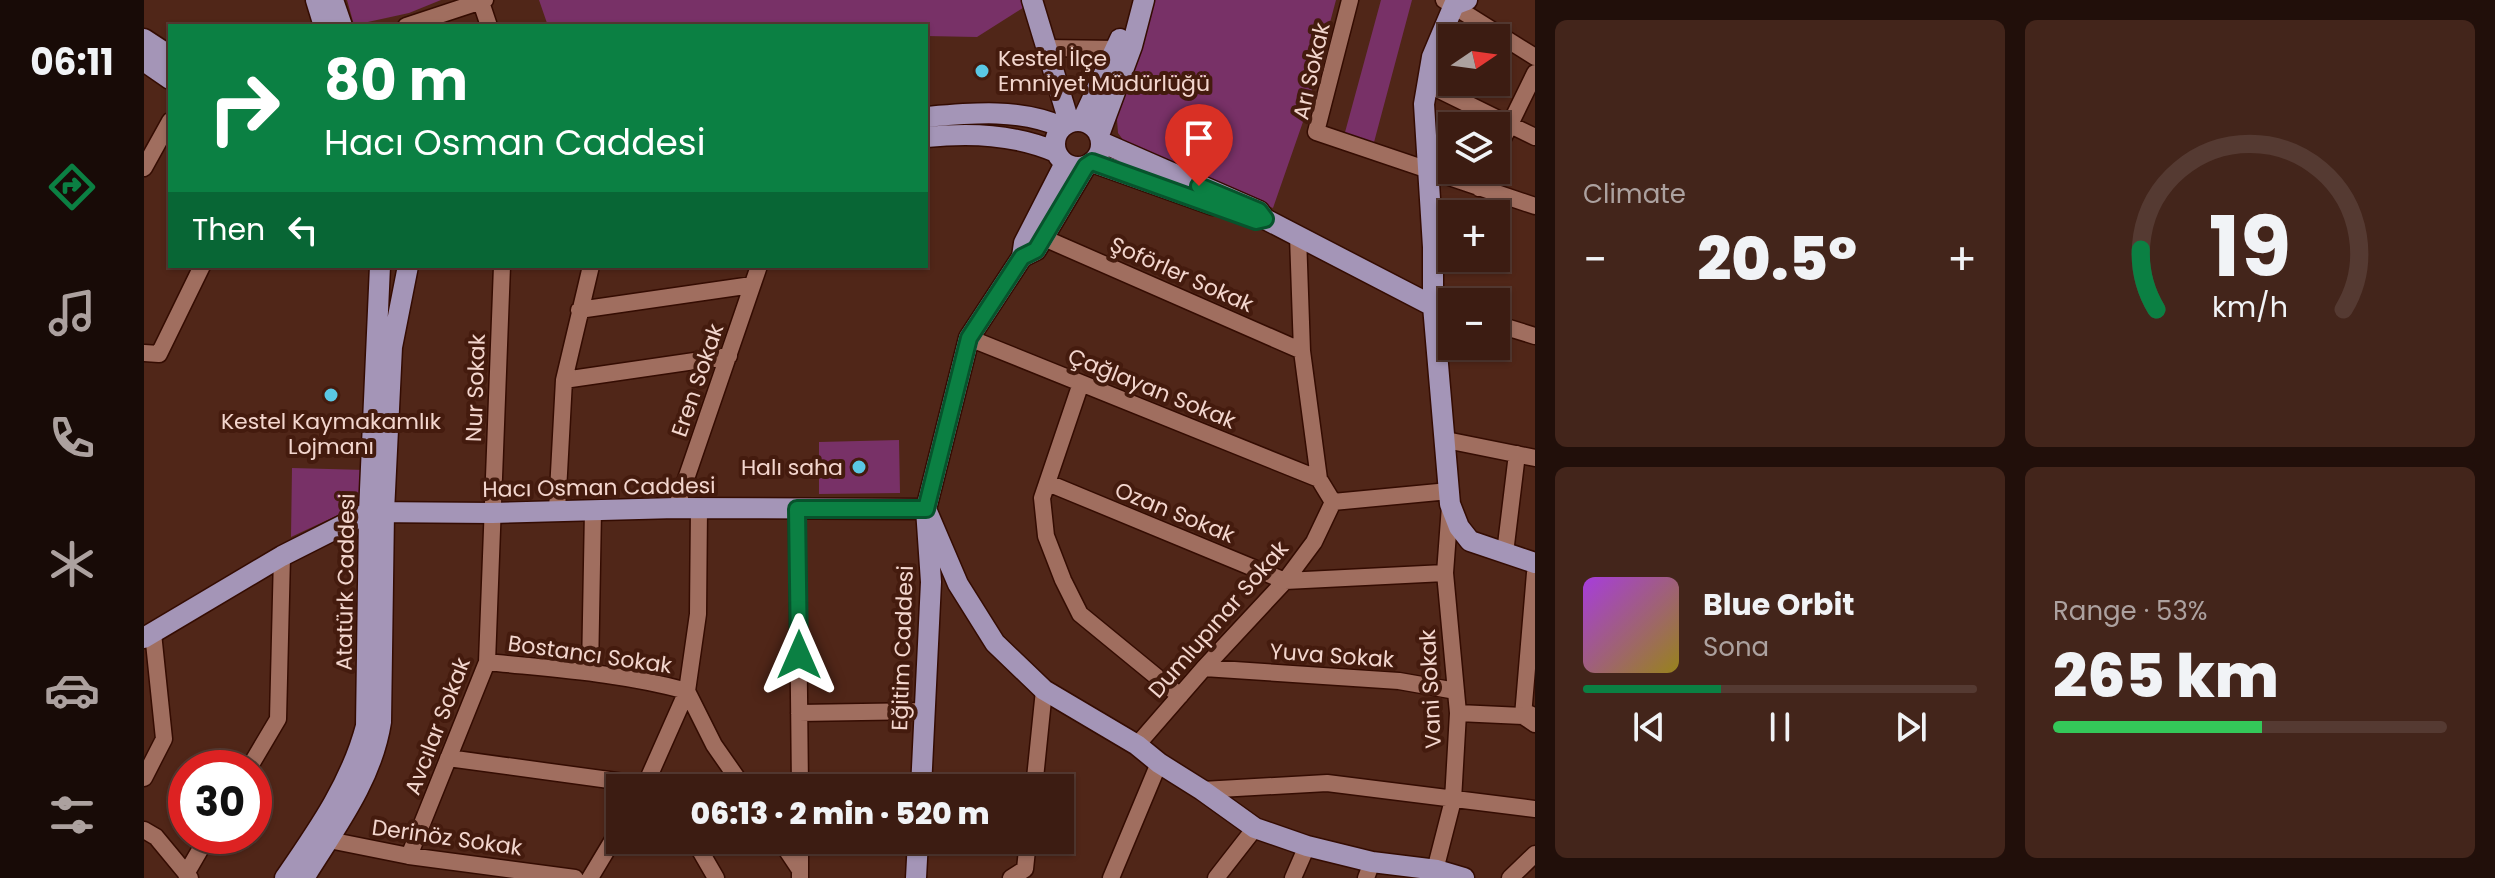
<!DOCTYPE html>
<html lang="en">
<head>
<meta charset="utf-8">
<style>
	body { margin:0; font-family:Poppins,sans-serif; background:#43251b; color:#f1f3f6; height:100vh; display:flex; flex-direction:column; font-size:30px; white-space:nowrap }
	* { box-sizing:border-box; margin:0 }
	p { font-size:26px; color:#aca19f }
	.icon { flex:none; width:44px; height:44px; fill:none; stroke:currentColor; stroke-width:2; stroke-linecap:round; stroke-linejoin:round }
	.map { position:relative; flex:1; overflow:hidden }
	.drawer { display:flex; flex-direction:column; gap:20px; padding:20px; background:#210f0a; width:960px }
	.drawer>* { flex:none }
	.banner { position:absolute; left:24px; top:24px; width:760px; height:244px; border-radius:0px; box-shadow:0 2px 6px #0004,0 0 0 2px #553a32; background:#0b8043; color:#fff; overflow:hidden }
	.needle { width:52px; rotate:77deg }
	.tools { position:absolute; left:1294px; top:24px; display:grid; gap:16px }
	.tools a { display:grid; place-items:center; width:72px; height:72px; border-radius:0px; background:#3c1c12; box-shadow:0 2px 6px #0004,0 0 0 2px #553a32; font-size:40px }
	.speed { position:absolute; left:24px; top:750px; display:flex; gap:16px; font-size:40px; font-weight:700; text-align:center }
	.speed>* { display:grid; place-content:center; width:104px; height:104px; border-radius:50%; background:#3c1c12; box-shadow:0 2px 6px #0004,0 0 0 2px #553a32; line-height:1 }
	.speed .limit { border:12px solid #d22; background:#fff; color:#111 }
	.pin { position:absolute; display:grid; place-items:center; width:68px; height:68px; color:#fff; margin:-82px -34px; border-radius:50% 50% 50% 0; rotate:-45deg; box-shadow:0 0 8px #0007 }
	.pin .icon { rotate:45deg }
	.me { position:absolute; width:88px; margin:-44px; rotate:0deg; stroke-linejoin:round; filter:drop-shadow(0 0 6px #0008) }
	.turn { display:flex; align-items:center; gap:28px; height:168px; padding:0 24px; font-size:36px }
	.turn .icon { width:104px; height:104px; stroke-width:2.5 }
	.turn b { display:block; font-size:56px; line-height:68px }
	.then { display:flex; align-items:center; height:76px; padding:0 24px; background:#0003; gap:16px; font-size:30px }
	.big { font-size:60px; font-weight:800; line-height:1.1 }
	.drawer .widget { flex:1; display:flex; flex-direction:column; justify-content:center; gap:12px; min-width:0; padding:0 28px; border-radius:12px; background:#43251b }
	.drawer .dial { align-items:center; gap:0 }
	.dial svg { height:208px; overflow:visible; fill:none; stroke:#553a32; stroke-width:7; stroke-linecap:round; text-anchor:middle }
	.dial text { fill:#f1f3f6; stroke:none }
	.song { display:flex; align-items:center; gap:24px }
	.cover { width:96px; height:96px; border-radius:12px; background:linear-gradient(135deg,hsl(280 70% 55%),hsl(50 70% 35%)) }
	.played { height:8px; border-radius:4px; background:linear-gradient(90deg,#0b8043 35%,#553a32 35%) }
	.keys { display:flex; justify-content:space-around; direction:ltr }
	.heat { display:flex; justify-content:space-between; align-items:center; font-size:44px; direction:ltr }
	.charge { height:12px; border-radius:6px; background:linear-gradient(90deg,#34c759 53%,#553a32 0) }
	.drawer .tiles { flex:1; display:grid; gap:20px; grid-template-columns:repeat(2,1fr) }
	.trip { position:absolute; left:462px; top:774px; width:468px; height:80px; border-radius:0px; background:#3c1c12; box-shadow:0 2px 6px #0004,0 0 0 2px #553a32; font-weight:800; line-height:80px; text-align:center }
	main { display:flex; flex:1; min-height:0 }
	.menu { display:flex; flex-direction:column; width:144px; justify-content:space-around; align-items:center; background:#180b07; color:#aca19f }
	.menu .icon { width:56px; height:56px }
	.menu .on { color:#0b8043 }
	.menu b { font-size:36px; color:#f1f3f6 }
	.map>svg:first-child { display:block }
	.green { fill:#783167 }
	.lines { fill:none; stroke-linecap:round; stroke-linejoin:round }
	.minor-casing { stroke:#340c02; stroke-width:19 }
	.major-casing { stroke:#340c02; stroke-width:23 }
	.minor { stroke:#a06e5f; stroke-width:16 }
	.major { stroke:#a495b7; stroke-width:20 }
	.route-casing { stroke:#07532c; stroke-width:20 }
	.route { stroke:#0b8043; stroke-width:14 }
	.poi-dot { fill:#5ac8e5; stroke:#441b0e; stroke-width:3 }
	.labels { text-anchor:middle; stroke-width:8; stroke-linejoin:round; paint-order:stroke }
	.poi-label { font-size:22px; fill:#f3d6ce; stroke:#441b0e; text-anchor:start }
	.street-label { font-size:22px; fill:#f3d6ce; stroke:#441b0e }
</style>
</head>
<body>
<main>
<nav class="menu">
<b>06:11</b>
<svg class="icon on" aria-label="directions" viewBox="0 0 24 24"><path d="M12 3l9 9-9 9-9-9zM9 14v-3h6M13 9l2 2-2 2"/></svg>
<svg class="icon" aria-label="music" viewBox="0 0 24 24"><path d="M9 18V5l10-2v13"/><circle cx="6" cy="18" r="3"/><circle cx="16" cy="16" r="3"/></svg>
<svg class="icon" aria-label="phone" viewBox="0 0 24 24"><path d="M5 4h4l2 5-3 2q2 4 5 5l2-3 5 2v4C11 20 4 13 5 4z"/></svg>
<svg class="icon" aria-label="climate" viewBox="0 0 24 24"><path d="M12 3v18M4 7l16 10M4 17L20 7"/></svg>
<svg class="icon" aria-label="car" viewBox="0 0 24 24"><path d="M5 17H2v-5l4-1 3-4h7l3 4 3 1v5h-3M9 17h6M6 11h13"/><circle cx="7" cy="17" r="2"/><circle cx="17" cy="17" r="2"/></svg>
<svg class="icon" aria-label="filters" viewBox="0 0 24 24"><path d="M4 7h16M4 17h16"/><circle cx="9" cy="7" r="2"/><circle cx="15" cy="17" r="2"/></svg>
</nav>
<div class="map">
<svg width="1391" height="878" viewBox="0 0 1391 878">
	<rect width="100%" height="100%" fill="#502618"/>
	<!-- green -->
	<path class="green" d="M203,0h94l-32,13 -55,12z
		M395,0h486l1,6 -49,31 -51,-1v-10h-378z
		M1008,0h184l-31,116 -32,92 -144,-60 -11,-15 -2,-27 14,-27 18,-52z
		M1237,0h31l-39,146 -29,-10z
		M755,440l1,53 -81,1v-52z
		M148,468l74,2 -3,28 -10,10 -62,29z"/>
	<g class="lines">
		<!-- minor casing -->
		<g class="minor-casing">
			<path id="minor" d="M1206,0l-34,132 219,74
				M1300,0l91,57
				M337,2l8,24
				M262,26l79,-26
				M902,48l71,1
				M1283,84l108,53
				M1352,153l39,-80
				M0,168l26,-47
				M1335,188l9,-18
				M900,238l258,113
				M1289,306l19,6
				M435,310l173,-25
				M1352,324l39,12
				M825,338l350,141
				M0,353l15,1 43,-88
				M420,380l165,-24
				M937,383l-39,115 4,38 17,44 17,34 100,82
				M1302,440l89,18
				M904,483l237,98 160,-8
				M1189,502l116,-11
				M532,508l83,-242
				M555,508l-1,106 -11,77 27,54 30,43
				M653,509l3,279
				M413,510l7,-130 27,-114
				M1361,553l12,-99
				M1391,573l-12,143 12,8
				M343,662c67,7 135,11 200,29l-43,97
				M1060,668l195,13 57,10
				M446,672l3,-162
				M655,713l126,-2
				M1314,713l65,3 7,-2
				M993,745l67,-77 81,-87 29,-39 19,-40 -14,-23 -17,-128 -4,-115
				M304,758l198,27 4,3
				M105,768l29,-49 4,-163
				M0,778l20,-39 -11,-106
				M890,788l10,-98
				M1058,790l125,-7 208,26
				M0,830l12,7 34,41
				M175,838l90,18 166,22
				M550,840l22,38
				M636,840l20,30
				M265,856l78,-194 15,-396
				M42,874l22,-38
				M446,878l30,-50
				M656,878v-38
				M867,878l14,-9 3,-29
				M967,878l48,-115
				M1072,878l39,-50
				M1149,878l14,-32
				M1222,878l6,-16
				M1289,878l20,-78 5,-87 -13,-140 5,-67
				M1366,878l25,-24"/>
		</g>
		<!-- major casing -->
		<g class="major-casing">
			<path id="major" d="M172,0l8,26
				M189,0l9,26
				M888,0l37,122
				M1323,0l-13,5 -22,52 -8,47 9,143v59l17,198 9,23 11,14 65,22
				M0,39l26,17
				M0,61l26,18
				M782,117c45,-4 93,-9 136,10
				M911 144a23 23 0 1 1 46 0a23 23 0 1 1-46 0Z
				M938,121l38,-82
				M955,135l33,-89 12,-46
				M782,137c44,-4 88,-3 130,15
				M957,142l158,69 6,8 168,87
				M948,162l121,43
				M921,163l-41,80 -2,14 -53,81 -43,171 32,75 37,59 49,47 93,55 22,18 43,27 53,38 52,18 65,16 65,8 27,8
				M878,257l14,-7 50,-84
				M0,638l138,-82 87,-44 123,1 184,-5 250,1 5,73 -10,206
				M141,878c33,-48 66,-95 81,-152l3,-214 11,-246
				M160,878c31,-50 68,-98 77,-156l3,-210 8,-165 16,-81
				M772,878l2,-38"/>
		</g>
		<!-- minor -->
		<use href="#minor" class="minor"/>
		<!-- major -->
		<use href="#major" class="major"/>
	</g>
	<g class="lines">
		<!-- route casing -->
		<g class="route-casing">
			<path id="route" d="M655,655l-2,-146h129l43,-171 53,-81 14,-7 50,-84 6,-4 164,59 9,-2 -6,-8 -60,-25"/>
		</g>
		<!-- route -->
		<use href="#route" class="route"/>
	</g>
	<!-- markers -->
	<g class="poi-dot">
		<circle cx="838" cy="71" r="8"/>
		<circle cx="187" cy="395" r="8"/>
		<circle cx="715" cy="467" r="8"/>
	</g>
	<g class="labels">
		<!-- poi labels -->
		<g class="poi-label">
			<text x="854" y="66">Kestel İlçe<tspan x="854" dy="25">Emniyet Müdürlüğü</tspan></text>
			<text x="187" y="429" text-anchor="middle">Kestel Kaymakamlık<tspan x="187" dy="25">Lojmanı</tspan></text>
			<text x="699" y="475" text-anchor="end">Halı saha</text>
		</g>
		<!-- street labels -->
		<g class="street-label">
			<text transform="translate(1167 71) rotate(-77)" y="8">Arı Sokak</text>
			<text transform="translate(1038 274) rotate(24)" y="8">Şoförler Sokak</text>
			<text transform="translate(553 380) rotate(-71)" y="8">Eren Sokak</text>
			<text transform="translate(331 388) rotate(-88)" y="8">Nur Sokak</text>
			<text transform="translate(1008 388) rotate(22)" y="8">Çağlayan Sokak</text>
			<text transform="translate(455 487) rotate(-1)" y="8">Hacı Osman Caddesi</text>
			<text transform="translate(1031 512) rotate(22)" y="8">Ozan Sokak</text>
			<text transform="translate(201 582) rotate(-89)" y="8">Atatürk Caddesi</text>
			<text transform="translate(1074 619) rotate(-49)" y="8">Dumlupınar Sokak</text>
			<text transform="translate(758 648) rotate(-88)" y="8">Eğitim Caddesi</text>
			<text transform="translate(446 654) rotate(8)" y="8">Bostancı Sokak</text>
			<text transform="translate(1188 655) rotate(4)" y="8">Yuva Sokak</text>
			<text transform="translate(1286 689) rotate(-93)" y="8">Vani Sokak</text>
			<text transform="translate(293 726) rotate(-69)" y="8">Avcılar Sokak</text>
			<text transform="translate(303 837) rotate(8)" y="8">Derinöz Sokak</text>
		</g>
	</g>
</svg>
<div class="tools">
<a><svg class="needle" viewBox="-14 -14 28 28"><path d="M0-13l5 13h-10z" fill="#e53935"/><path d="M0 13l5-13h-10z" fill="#aca19f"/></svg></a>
<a><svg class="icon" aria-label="layers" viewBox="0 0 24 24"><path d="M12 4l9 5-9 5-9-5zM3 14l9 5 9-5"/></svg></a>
<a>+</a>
<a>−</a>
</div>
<div class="speed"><div class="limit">30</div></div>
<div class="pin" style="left:1055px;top:186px;background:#d93025"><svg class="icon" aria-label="arrive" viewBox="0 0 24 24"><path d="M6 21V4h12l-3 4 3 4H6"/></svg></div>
<svg class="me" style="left:655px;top:655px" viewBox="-20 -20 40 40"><path d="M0-17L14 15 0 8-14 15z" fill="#0b8043" stroke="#fff" stroke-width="4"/></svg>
<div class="trip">06:13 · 2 min · 520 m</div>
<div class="banner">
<div class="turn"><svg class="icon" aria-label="right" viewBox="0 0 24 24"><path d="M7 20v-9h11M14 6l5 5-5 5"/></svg><div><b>80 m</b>Hacı Osman Caddesi</div></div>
<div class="then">Then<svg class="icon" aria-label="left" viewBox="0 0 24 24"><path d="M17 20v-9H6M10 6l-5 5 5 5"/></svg></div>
</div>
</div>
<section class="drawer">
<div class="tiles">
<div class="widget"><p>Climate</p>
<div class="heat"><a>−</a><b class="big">20.5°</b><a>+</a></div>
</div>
<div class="widget dial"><svg viewBox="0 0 100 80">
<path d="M14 69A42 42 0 1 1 86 69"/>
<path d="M14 69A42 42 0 0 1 8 46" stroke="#0b8043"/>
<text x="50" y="56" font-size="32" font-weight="700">19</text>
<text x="50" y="72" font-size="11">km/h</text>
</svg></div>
<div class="widget">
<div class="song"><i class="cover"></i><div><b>Blue Orbit</b><p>Sona</p></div></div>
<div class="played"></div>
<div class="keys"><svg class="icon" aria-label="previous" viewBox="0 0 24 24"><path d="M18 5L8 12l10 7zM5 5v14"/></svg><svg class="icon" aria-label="pause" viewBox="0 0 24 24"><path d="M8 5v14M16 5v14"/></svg><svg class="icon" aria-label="next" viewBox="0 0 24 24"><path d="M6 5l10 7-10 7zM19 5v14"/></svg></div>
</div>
<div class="widget"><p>Range · 53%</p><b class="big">265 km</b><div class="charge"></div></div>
</div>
</section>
</main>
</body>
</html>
